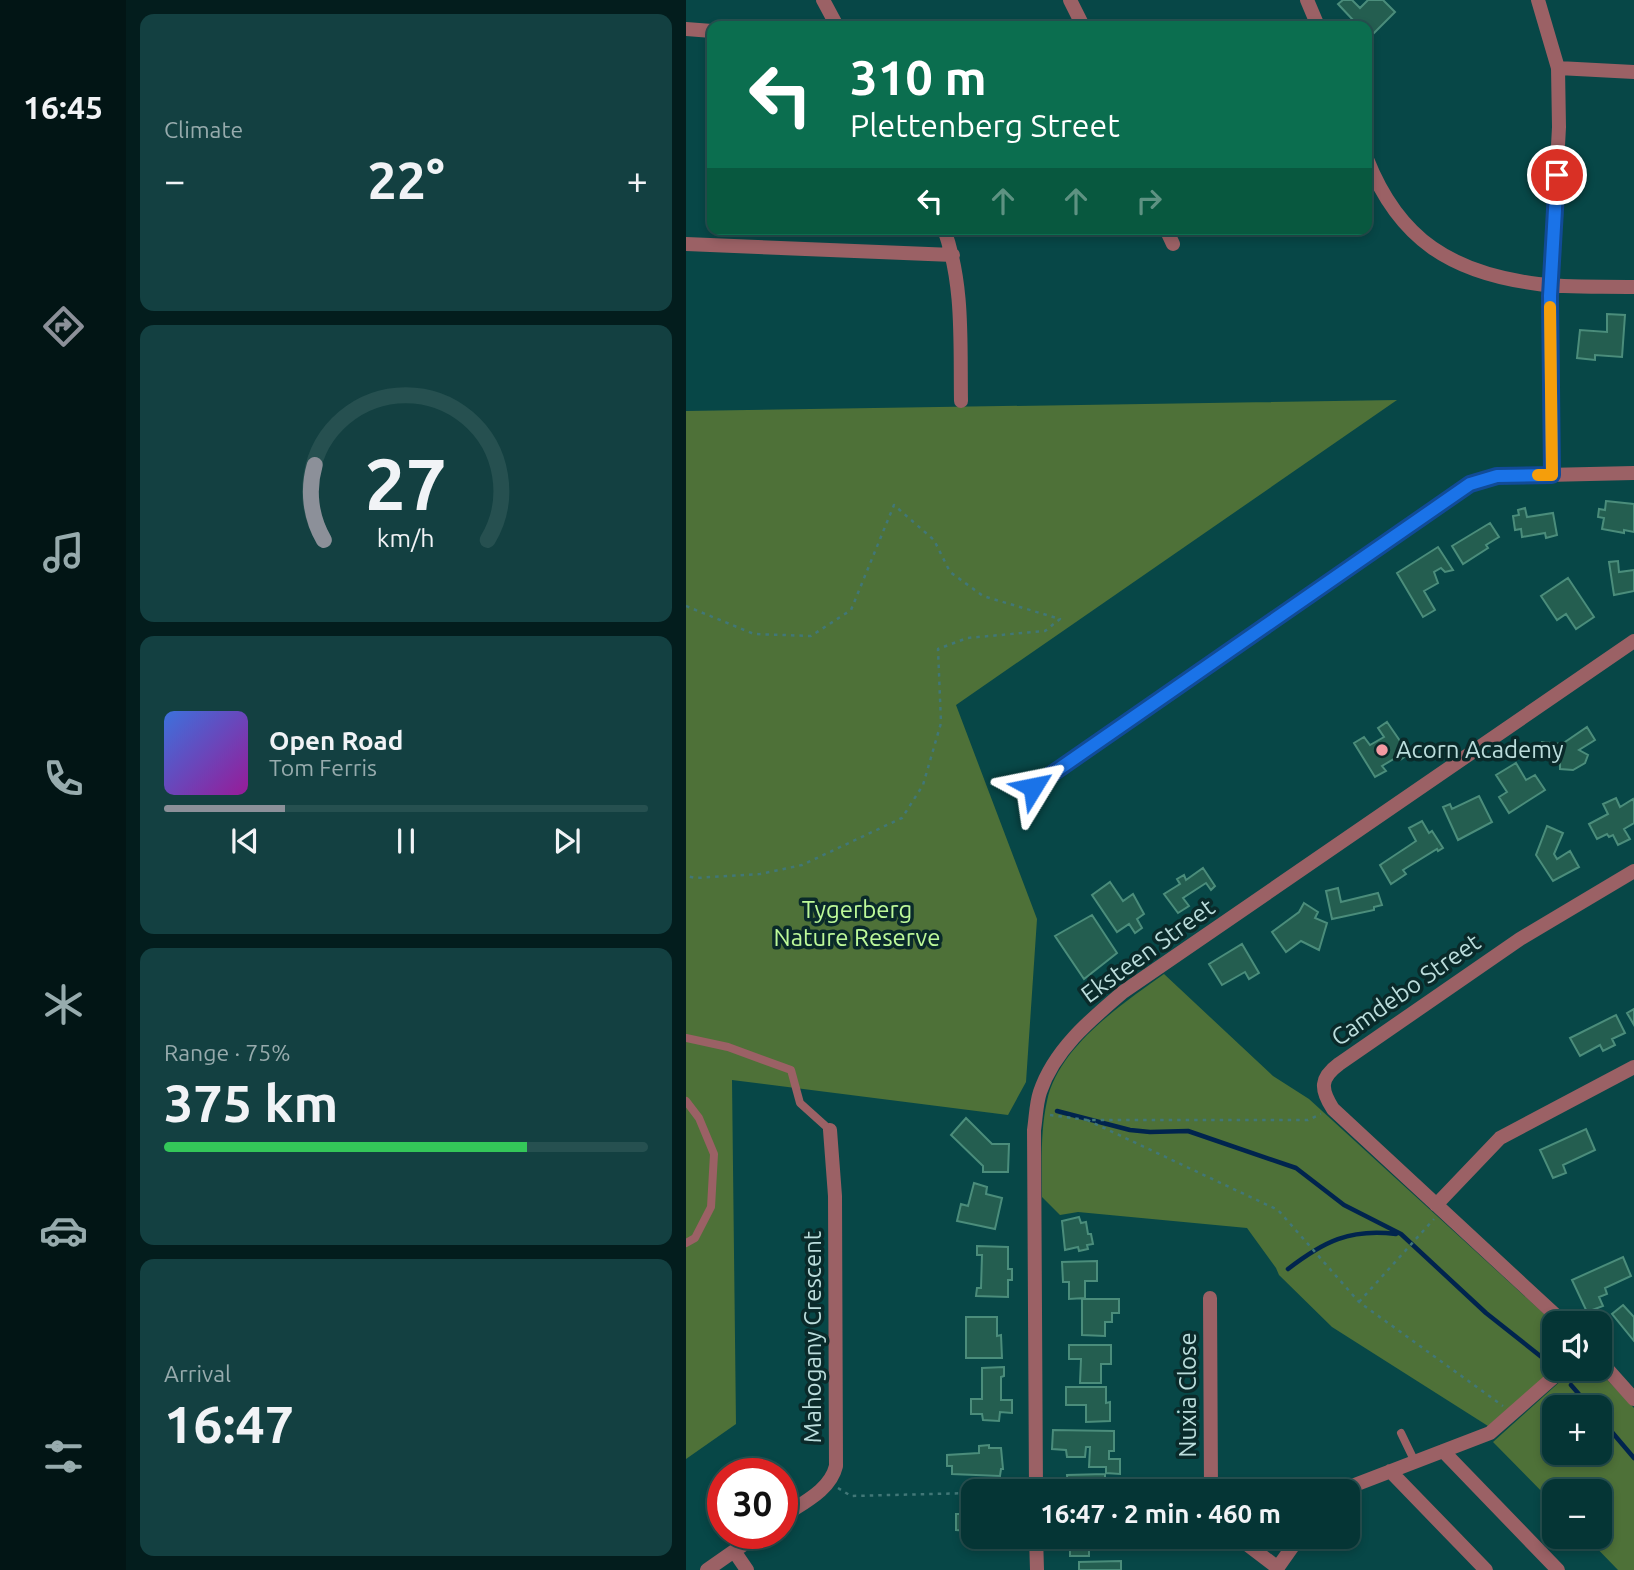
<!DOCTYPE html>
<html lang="en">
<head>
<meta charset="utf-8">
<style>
	body { margin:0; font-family:Ubuntu,sans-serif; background:#134041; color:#f1f3f6; height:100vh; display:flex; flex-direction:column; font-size:26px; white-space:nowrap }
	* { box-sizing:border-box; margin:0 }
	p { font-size:23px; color:#97abad }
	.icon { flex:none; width:38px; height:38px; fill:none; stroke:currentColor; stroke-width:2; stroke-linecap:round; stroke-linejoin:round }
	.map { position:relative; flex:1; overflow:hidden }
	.side { display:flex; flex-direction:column; gap:14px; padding:14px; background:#031d1d; width:560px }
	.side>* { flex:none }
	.guide { position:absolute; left:21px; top:21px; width:665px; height:214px; border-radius:14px; box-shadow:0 4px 10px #0003,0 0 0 2px #265050; background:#0b6e4f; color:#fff; overflow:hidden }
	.buttons { position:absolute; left:856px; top:1311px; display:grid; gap:14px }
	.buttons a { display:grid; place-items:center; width:70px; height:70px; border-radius:14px; background:#053535; box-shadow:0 4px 10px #0003,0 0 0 2px #265050; font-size:35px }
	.speed { position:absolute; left:21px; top:1458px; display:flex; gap:14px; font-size:35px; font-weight:700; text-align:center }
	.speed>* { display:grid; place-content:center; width:91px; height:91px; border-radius:50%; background:#053535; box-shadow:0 4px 10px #0003,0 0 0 2px #265050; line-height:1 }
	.speed .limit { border:10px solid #d22; background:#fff; color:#111 }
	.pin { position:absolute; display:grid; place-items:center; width:60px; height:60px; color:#fff; margin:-30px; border:4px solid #fff; border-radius:50%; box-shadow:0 2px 7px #0007 }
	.me { position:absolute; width:77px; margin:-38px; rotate:55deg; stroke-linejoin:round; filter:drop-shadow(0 0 5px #0008) }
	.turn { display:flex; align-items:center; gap:24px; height:147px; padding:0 28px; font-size:32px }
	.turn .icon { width:91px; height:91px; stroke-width:2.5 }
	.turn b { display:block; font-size:49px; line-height:60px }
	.lanes { display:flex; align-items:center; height:66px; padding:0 28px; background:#0003; justify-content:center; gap:35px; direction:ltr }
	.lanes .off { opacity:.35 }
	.big { font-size:52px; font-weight:700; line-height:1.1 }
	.side .card { flex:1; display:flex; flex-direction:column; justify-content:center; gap:10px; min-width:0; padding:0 24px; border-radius:14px; background:#134041 }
	.side .dial { align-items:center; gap:0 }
	.dial svg { height:182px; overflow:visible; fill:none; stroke:#265050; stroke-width:7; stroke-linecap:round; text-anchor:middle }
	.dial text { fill:#f1f3f6; stroke:none }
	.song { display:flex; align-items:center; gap:21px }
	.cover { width:84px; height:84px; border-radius:10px; background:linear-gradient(135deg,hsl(220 70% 55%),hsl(300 70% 35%)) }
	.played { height:7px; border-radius:4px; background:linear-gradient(90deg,#8c9099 25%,#265050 25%) }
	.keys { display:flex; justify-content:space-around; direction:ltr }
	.heat { display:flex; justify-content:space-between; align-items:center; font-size:38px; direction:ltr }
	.charge { height:10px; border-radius:5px; background:linear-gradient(90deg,#34c759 75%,#265050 0) }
	.trip { position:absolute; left:275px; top:1479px; width:399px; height:70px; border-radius:14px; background:#053535; box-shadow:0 4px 10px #0003,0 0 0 2px #265050; font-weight:700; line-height:70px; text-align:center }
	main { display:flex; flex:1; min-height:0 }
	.tab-bar { display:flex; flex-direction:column; width:126px; justify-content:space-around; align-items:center; background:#021515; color:#97abad }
	.tab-bar .icon { width:49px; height:49px }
	.tab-bar .current { color:#8c9099 }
	.tab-bar b { font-size:32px; color:#f1f3f6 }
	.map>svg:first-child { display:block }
	.green { fill:#4e7138; fill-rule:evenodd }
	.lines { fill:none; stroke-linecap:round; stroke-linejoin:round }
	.stream { stroke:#00244e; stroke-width:4.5 }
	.building { fill:#245e50; stroke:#4b8d7b; stroke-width:2 }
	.path { stroke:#417777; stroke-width:2.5; stroke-dasharray:3.5 5; stroke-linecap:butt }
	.service { stroke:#9b6165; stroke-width:8 }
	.minor { stroke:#9b6165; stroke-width:14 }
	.route-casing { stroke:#114b97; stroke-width:18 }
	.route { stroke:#1a73e8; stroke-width:12 }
	.slow { stroke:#f59e0b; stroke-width:12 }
	.poi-dot { fill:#f49aa2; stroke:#0a2a2a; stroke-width:2.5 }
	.labels { text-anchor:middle; stroke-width:7; stroke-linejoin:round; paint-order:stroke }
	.poi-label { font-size:24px; fill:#bbdddc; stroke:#0a2a2a; text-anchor:start }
	.park-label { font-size:24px; fill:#bdf999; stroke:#0a2a2a }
	.street-label { font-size:24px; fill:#bbdddc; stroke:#0a2a2a }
</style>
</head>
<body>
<main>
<nav class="tab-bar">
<b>16:45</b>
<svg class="icon current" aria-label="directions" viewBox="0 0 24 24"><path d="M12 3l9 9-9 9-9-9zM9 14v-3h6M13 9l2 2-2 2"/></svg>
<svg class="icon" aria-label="music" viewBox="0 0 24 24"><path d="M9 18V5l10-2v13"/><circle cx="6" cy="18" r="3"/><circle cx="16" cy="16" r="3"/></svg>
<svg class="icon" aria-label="phone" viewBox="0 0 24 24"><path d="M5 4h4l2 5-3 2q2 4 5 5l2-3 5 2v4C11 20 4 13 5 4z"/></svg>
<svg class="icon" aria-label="climate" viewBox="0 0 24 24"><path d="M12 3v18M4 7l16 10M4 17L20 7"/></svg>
<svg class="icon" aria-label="car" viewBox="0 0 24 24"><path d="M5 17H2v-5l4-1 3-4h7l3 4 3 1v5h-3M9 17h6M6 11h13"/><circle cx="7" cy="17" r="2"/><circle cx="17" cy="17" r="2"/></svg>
<svg class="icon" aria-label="filters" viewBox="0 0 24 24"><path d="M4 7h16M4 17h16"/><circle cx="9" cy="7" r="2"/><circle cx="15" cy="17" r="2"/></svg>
</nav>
<section class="side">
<div class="card"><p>Climate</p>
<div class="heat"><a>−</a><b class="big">22°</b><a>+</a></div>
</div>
<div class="card dial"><svg viewBox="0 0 100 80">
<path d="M14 69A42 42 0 1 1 86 69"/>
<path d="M14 69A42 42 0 0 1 10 36" stroke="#8c9099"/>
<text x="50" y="56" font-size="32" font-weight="700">27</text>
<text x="50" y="72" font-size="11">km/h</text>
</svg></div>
<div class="card">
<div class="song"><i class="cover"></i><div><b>Open Road</b><p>Tom Ferris</p></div></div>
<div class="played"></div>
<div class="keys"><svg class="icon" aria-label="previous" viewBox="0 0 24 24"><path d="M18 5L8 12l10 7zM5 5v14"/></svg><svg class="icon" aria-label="pause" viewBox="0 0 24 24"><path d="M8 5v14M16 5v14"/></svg><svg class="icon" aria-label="next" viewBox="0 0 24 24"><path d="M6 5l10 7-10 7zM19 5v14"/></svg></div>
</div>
<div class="card"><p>Range · 75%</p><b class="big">375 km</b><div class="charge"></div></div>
<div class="card"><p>Arrival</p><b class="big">16:47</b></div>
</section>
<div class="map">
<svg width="948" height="1570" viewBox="0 0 948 1570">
	<rect width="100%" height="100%" fill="#074747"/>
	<!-- green -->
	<path class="green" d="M711,400l-441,305 81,214 -11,163 -18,33 -276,-35 4,344 -50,35v-1048z
		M478,974l109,102 36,23 245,224v46l-66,57 -156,-99 -53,-52 -3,-7 -29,-40 -169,-16 -18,3 -18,-18c0,-31 -2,-65 5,-96 11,-54 75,-97 117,-127z
		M888,1369h23l37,39v162h-16l-32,-33 14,-1v-45h-46v13l-61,-62zM868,1407h46v45h-46z"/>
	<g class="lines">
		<!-- stream -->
		<path class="stream" d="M371,1111l73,19 20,2 38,-1 108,37 48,37 57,29 85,79 58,46
			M602,1269c35,-27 62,-41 108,-35
			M885,1385l19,22
			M914,1418l34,40"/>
	</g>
	<!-- building -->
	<path class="building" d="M657,0h9l8,8 8,-8h15l12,12 -22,22 -6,-3v-5h-18l5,-5 -16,-17z
		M921,314l18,1 -3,42 -27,-2v5l-18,-2 3,-28 27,2z
		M920,501l28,3v28l-10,-2v3l-22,-4 2,-11 -6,-1 1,-8 6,1z
		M839,508l2,9 26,-4 4,22 -11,3 -1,-5 -23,4 -1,-8 -6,1 -2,-14 6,-1 -1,-5z
		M804,523l9,14 -13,8 2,3 -25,16 -11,-18z
		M752,547l15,23 -8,2 -4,-4 -7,4 4,11 -14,8 11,19 -12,7 -26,-44z
		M932,561l1,11 15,-2v21l-20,4 -5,-33z
		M882,578l26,39 -18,12 -10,-15 -9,6 -16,-24z
		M701,722l22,32 -9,6 -3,-3 -15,9 4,5 -11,6 -21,-34 10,-6 6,8 14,-8 -6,-9z
		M901,727l8,13 -16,10 9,5 -3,8 -12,7 -13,-1v-9l-20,-2 2,-16 20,2z
		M830,763l10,17 9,-5 10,15 -36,23 -10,-16 8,-5 -11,-17z
		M793,796l13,26 -34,18 -15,-33 7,-3 2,5z
		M930,798l4,9 13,-8 1,3v21l-10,6 6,10 -12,6 -5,-10 -4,2 -2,-3 -10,5 -8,-15 19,-10 -5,-10z
		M736,821l7,12 3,-2 11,17 -5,3 -1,-2 -34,21 3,4 -15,10 -11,-19 36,-24 -7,-13z
		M861,826l16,7 -9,21 3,5 13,-8 9,16 -26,14 -17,-26z
		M517,868l12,18 -4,4 -5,-7 -23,15 6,8 -11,7 -14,-19 16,-10 -3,-5 7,-4 2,5z
		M424,882l13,19 10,-7 11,20 -7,5 5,9 -7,5 -6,-9 -12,8 -25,-37z
		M652,888l3,14 37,-9 4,12 -8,2v3l-42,9 -6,-28z
		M618,903l14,9 -3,6 12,5 -8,27 -18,-9 -15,11 -14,-20 27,-20z
		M406,915l25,38 -33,26 -29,-43z
		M556,944l17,29 -10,6 -4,-7 -23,13 -13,-21z
		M948,1009v16l-7,-12z
		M930,1015l9,18 -13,6 3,6 -12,6 -3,-6 -20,11 -10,-18z
		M280,1118l26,26h17l-1,28h-25v-6l-32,-31z
		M900,1129l9,21 -32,15 3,8 -13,5 -13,-28z
		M288,1183l13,4 -1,7 16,4 -7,31 -38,-8 4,-17 7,2z
		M393,1217l2,6 5,-1 2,12h3l2,10 -6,1 1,4 -9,2 -1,-4 -13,3 -3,-29z
		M291,1246l31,1v22h4v11h-4v17l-32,-1 1,-8h4l1,-33h-5z
		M937,1257l8,19 -26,12 2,6 -8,3 4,9 -16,6 -15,-32z
		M411,1261v20h-12v17l-16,1v-17h-6l-1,-20z
		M396,1299h37v14h-7v9h-7v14l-23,-1z
		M937,1305l11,12v24l-22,-27z
		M280,1317h31v19l4,-1 1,23h-36z
		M383,1345h42v19h-10v19h-21l1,-24h-12z
		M318,1367v9l-3,1v23h11v13l-12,-1 -1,9 -16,-1 -1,-6h-11v-15h11v-31z
		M380,1387h40v16l4,-1v19l-24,1v-17h-20z
		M367,1430l61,1v20h-5v8h11v15l-14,-1v-6h-17l1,-20h-4l-1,10h-18l-1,-7 -14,-1z
		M303,1445v3h12l2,21h-2l-1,7 -48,-2v-8h-5v-11l32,-2v-7z
		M419,1474v14h5v3h-29v-4h-13l-1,-12z
		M270,1514h17v22h24l-1,9h-24v-14l-16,-1z
		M384,1536h28v1h-9v19h-19z
		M435,1561v9h-42v-8z"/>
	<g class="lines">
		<!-- path -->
		<path class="path" d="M0,606l68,28 57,2 40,-26 43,-105 40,35 16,32 33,24 77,23 -15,12 -78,7 -29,11 3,74 -18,62 -21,33 -100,47 -42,9 -64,4 -10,-2
			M364,1115l37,5h221l13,-6
			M401,1120l191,90 81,92 144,104
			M673,1302l75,-83
			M152,1488l13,8 122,-3"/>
		<!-- service -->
		<path class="service" d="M0,1038l42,9 63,23 9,33 30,27
			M0,1101l13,17 15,36 -3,53 -16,31 -9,5
			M715,1433l14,29"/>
		<!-- minor -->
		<path class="minor" d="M137,0l14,26
			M384,0l13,26
			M621,0l11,26
			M852,0l20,68 1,59 -9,169 2,179
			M0,29l26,2
			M872,68l76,4
			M681,159c32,81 85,114 171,125 29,4 66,2 96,3
			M258,229c20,56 16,113 17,172
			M480,229l7,15
			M0,244l267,11
			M347,787l437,-303 27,-8 137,-3
			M750,1205l64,-67 134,-71
			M524,1298l1,193
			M878,1323l-231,-214c-13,-20 -13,-31 6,-45l181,-125 114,-68
			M914,1361l34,38
			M757,1451l115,119
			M704,1471l96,99
			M350,1491l-2,-361c2,-13 2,-26 6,-38 14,-42 50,-72 83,-100l511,-351
			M653,1491l151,-58 74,-65
			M96,1517c20,-14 48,-26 54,-51l-1,-270 -5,-66
			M350,1536l1,34
			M550,1536l42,32
			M48,1551l13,19
			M21,1570l53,-37
			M590,1570l24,-34"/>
	</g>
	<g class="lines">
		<!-- route casing -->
		<g class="route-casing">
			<path id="route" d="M347,787l437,-303 27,-8 55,-1 -2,-179 7,-121"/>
		</g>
		<!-- route -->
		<use href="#route" class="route"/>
		<!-- slow -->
		<path class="slow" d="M852,475h14l-2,-168"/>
	</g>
	<!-- markers -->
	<circle class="poi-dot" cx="696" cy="750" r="7"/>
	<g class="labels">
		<!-- poi labels -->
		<g class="poi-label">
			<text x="710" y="758">Acorn Academy</text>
		</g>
		<!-- park labels -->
		<g class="park-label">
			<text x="171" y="918">Tygerberg<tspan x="171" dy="28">Nature Reserve</tspan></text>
		</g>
		<!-- street labels -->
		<g class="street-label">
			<text transform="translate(462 951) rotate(-36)" y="8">Eksteen Street</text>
			<text transform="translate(720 990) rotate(-35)" y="8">Camdebo Street</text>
			<text transform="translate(127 1337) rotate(-90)" y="8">Mahogany Crescent</text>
			<text transform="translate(502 1395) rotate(-90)" y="8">Nuxia Close</text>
		</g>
	</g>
</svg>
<div class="buttons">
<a><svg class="icon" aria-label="sound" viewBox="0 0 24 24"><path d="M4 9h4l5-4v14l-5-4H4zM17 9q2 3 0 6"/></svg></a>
<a>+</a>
<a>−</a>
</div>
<div class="speed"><div class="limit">30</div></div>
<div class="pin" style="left:871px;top:175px;background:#d93025"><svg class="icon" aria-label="arrive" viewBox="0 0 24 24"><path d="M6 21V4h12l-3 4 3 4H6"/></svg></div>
<svg class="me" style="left:347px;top:787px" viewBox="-20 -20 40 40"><path d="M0-17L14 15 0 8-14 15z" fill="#1a73e8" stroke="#fff" stroke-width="4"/></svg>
<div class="trip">16:47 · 2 min · 460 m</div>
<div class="guide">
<div class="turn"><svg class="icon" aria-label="left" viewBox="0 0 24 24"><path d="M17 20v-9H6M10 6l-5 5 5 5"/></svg><div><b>310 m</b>Plettenberg Street</div></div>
<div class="lanes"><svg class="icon" aria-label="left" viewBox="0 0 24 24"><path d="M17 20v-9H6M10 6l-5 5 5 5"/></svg><svg class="icon off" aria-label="ahead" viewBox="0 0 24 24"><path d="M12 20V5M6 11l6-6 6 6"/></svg><svg class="icon off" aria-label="ahead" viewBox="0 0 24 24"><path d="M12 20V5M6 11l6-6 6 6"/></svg><svg class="icon off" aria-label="right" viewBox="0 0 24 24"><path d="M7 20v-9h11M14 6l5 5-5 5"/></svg></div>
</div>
</div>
</main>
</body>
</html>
